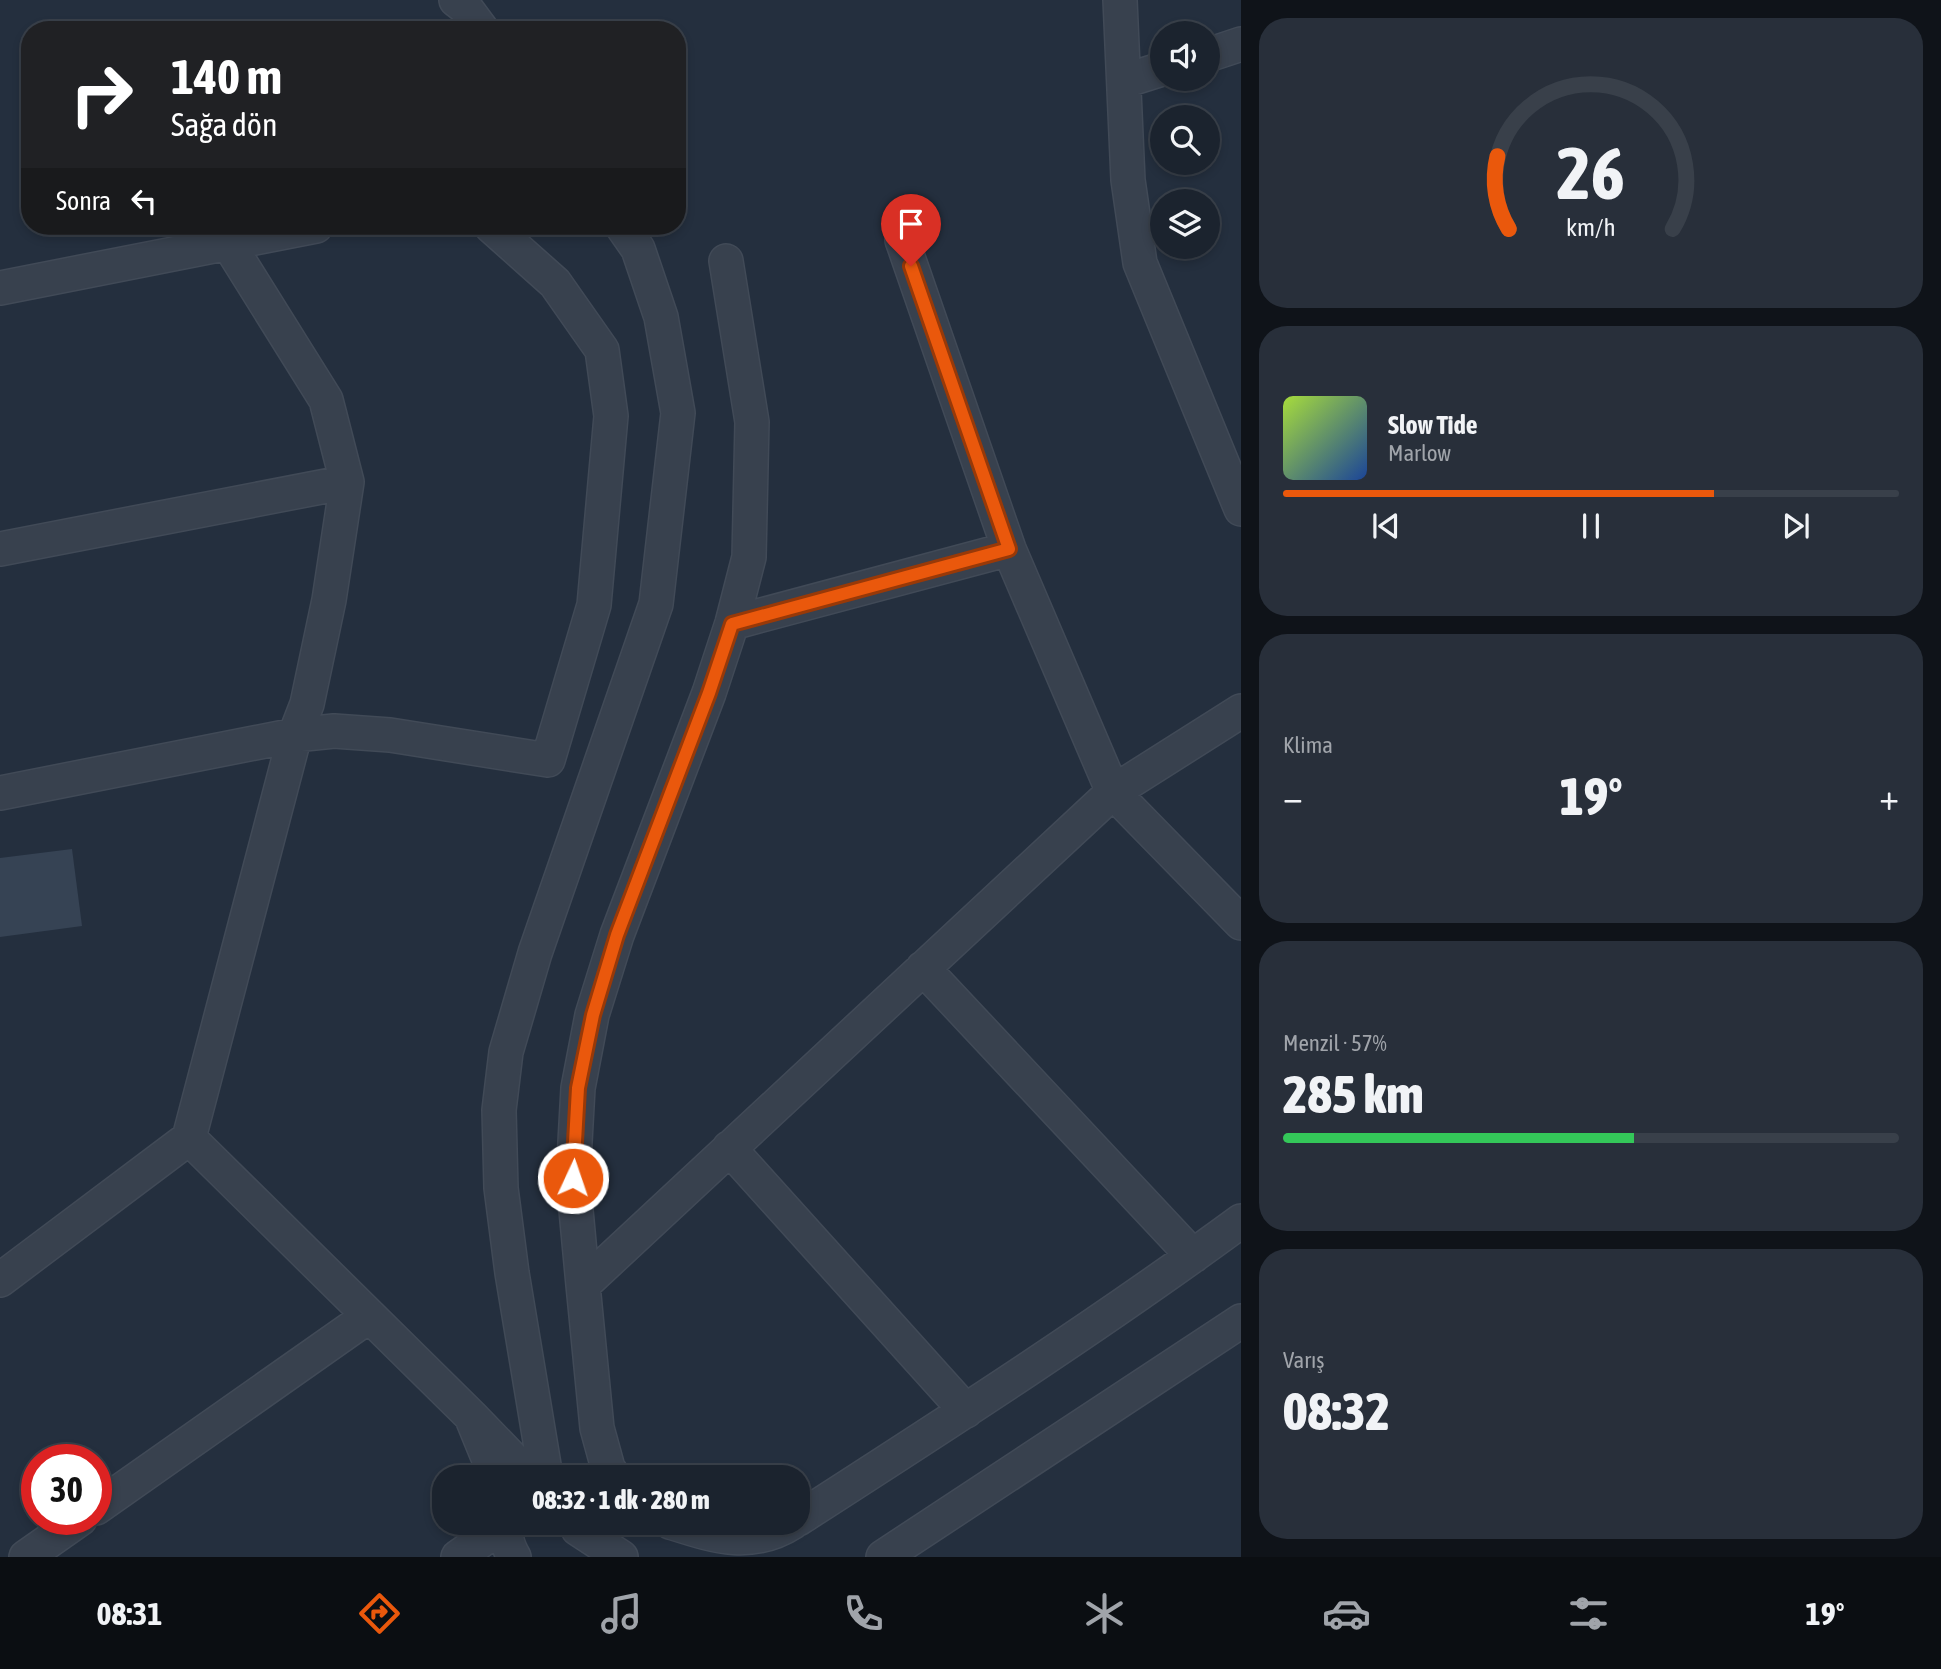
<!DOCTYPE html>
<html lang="tr">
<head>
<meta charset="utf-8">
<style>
	body { margin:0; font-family:"Asap Condensed",sans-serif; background:#282f3a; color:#f1f3f6; height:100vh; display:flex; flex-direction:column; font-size:26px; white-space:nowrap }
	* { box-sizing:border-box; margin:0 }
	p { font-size:23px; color:#a0a4aa }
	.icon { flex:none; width:38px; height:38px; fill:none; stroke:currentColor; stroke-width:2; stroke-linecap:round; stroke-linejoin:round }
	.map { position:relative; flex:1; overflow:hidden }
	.panel { display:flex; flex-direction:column; gap:18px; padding:18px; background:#0f1319; width:700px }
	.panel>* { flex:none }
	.top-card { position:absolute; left:21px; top:21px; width:665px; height:214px; border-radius:28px; box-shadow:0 4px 10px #0003,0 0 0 2px #39404a; background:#202124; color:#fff; overflow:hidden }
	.buttons { position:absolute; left:1150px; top:21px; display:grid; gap:14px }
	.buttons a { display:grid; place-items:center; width:70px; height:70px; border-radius:50%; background:#1b232e; box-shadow:0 4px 10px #0003,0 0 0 2px #39404a; font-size:35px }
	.speed { position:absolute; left:21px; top:1444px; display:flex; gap:14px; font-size:35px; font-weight:700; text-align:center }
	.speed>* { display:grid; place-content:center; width:91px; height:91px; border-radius:50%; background:#1b232e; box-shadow:0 4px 10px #0003,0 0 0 2px #39404a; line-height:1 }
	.speed .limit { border:10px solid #d22; background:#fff; color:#111 }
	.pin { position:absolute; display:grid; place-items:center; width:60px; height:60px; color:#fff; margin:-72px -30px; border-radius:50% 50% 50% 0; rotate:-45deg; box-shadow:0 0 7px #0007 }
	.pin .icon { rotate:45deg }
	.me { position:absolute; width:77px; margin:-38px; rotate:3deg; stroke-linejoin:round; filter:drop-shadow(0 0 5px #0008) }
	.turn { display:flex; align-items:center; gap:24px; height:147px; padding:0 35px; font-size:32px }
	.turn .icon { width:91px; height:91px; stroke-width:2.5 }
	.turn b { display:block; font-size:49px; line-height:60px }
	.then { display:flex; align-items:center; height:66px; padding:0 35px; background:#0003; gap:14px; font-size:26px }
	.big { font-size:52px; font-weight:800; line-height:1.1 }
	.panel .widget { flex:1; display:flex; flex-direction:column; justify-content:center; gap:10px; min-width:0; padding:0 24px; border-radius:28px; background:#282f3a }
	.panel .dial { align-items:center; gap:0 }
	.dial svg { height:182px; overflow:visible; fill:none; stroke:#39404a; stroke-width:7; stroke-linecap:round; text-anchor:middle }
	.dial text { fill:#f1f3f6; stroke:none }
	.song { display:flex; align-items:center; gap:21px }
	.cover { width:84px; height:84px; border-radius:10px; background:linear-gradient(135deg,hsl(80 70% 55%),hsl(220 70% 35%)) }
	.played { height:7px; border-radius:4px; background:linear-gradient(90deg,#ea580c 70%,#39404a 70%) }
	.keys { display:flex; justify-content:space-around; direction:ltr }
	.heat { display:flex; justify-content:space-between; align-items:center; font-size:38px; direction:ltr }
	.charge { height:10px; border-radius:5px; background:linear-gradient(90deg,#34c759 57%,#39404a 0) }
	.trip { position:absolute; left:432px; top:1465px; width:378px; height:70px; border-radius:28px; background:#1b232e; box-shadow:0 4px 10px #0003,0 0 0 2px #39404a; font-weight:800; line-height:70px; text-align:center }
	.tabs { display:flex; height:112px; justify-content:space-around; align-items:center; background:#0b0e12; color:#a0a4aa }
	.tabs .icon { width:49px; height:49px }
	.tabs .on { color:#ea580c }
	.tabs b { font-size:32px; color:#f1f3f6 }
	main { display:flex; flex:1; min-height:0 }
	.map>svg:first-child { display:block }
	.building { fill:#364354 }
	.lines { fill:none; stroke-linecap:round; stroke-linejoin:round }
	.minor-casing { stroke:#414a57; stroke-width:36 }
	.minor { stroke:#38414e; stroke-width:33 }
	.route-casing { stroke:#983908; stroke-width:18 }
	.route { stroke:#ea580c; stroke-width:12 }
</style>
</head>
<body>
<main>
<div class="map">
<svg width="1241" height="1557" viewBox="0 0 1241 1557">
	<rect width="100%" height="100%" fill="#242f3e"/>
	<!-- building -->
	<path class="building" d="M72,849l10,77 -82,11v-79z"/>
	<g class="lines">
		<!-- minor casing -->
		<g class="minor-casing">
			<path id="minor" d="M456,0l9,7 17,23
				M1120,0l8,180 12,83 101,246
				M1208,55l33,-11
				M1124,81l38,-12
				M902,240l107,309 104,243 128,131
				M0,288l316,-62
				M0,549l347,-67
				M732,623l277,-74
				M0,793l295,-58 39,-4 56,4 158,25 46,-155 17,-189 -9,-66 -47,-67 -64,-57
				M923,968l270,288
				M189,1138l282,278
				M729,1148l237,263
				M0,1280l189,-142 106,-403 12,-31 22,-104 18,-118 -21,-82 -98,-157
				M583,1285l530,-493 128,-81
				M496,1477l-25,-61 59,61
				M546,1477l-34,-204 -11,-85 -2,-78 7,-58 29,-99 121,-349 22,-191 -17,-96 -23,-68 -16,-23
				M614,1477l-6,-9 -11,-40 -14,-143 -10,-107 5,-90 14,-73 25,-80 92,-242 23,-70 17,-66 3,-135 -26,-161
				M96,1508l273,-192
				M798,1519c149,-96 300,-193 443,-298
				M507,1522c-2,14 0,23 7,35
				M670,1522c44,14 81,27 123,0
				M578,1529l43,28
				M26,1557l54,-38
				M458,1557l48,-34
				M883,1557l358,-236"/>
		</g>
		<!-- minor -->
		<use href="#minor" class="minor"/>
	</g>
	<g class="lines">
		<!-- route casing -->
		<g class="route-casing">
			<path id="route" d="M573,1178l5,-90 15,-73 24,-80 92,-242 23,-69 277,-75 -98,-283"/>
		</g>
		<!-- route -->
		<use href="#route" class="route"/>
	</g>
</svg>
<div class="buttons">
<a><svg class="icon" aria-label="sound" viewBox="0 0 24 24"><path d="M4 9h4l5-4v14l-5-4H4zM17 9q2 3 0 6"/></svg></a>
<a><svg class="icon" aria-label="search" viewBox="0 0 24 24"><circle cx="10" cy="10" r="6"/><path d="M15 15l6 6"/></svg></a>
<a><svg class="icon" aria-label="layers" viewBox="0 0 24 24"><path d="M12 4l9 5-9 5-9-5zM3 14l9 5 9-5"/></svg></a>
</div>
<div class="speed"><div class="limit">30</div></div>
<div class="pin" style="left:911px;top:266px;background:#d93025"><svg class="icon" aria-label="arrive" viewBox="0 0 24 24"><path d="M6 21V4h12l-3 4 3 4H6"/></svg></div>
<svg class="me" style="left:573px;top:1178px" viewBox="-20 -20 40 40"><circle r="17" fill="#ea580c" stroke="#fff" stroke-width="3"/><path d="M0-11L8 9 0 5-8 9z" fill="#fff"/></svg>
<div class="trip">08:32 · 1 dk · 280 m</div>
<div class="top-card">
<div class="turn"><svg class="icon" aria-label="right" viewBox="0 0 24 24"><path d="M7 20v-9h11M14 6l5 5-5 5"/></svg><div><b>140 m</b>Sağa dön</div></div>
<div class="then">Sonra<svg class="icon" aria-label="left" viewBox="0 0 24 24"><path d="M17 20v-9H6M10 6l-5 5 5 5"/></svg></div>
</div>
</div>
<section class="panel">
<div class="widget dial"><svg viewBox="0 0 100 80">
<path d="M14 69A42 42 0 1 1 86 69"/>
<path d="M14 69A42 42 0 0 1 9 37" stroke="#ea580c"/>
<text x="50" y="56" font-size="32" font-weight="700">26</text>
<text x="50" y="72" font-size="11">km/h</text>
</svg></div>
<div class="widget">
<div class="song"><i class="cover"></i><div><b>Slow Tide</b><p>Marlow</p></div></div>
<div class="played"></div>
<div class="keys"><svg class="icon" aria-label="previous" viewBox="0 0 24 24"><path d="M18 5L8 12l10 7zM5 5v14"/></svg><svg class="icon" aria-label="pause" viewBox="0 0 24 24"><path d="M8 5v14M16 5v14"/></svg><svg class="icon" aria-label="next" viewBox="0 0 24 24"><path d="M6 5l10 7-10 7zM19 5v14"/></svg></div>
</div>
<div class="widget"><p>Klima</p>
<div class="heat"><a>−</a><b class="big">19°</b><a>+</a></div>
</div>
<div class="widget"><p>Menzil · 57%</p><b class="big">285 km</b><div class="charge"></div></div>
<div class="widget"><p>Varış</p><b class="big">08:32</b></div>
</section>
</main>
<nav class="tabs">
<b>08:31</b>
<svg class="icon on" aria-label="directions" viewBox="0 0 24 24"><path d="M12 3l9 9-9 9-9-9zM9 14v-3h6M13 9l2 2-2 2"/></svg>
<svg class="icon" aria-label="music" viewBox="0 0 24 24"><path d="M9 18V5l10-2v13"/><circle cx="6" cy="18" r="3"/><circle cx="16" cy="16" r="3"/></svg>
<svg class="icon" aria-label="phone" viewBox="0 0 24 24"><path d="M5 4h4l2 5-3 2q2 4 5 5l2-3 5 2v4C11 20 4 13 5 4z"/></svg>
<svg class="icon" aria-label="climate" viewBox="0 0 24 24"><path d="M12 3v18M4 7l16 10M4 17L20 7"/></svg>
<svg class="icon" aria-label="car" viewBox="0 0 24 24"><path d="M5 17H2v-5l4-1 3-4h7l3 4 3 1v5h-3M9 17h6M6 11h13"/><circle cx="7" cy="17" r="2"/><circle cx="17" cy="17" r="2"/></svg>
<svg class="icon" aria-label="filters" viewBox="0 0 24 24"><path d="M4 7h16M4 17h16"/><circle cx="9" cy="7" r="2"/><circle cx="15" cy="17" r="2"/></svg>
<b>19°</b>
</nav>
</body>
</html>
